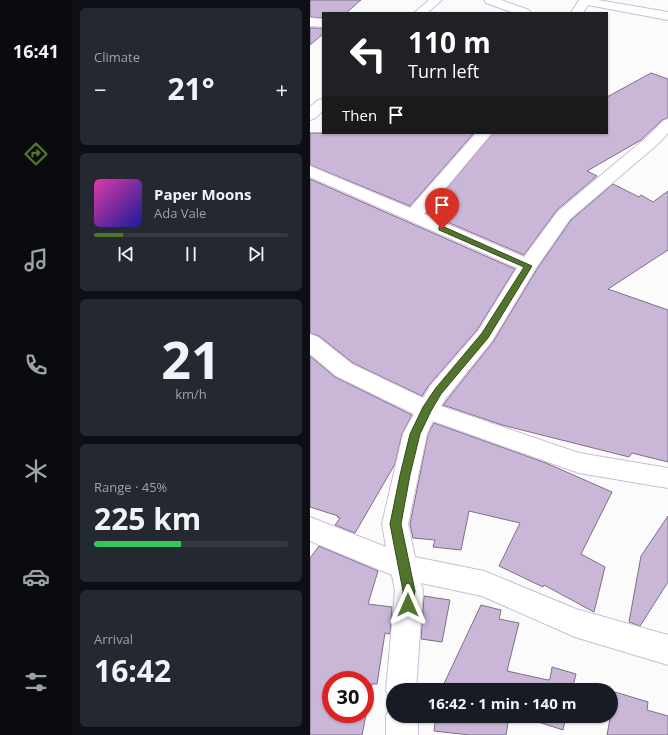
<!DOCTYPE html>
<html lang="en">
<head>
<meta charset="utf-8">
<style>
	body { margin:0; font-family:"Open Sans",sans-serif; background:#242831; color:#f1f3f6; height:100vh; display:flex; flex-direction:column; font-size:15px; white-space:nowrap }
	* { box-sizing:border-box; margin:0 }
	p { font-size:13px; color:#9ea1a6 }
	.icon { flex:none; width:22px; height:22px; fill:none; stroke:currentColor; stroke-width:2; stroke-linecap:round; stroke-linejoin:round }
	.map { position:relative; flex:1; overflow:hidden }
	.panel { display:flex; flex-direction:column; gap:8px; padding:8px; background:#0d0f14; width:238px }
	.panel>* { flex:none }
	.hud { position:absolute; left:12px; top:12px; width:286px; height:122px; border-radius:0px; box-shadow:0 1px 3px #0004; background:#202124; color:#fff; overflow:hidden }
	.speed { position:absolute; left:12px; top:671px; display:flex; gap:8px; font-size:20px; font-weight:700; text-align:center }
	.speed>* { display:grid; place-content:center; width:52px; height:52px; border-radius:50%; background:#171b24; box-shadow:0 1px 3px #0004; line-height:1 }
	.speed .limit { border:6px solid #d22; background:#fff; color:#111 }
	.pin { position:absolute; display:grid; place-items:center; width:34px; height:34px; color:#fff; margin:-41px -17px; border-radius:50% 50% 50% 0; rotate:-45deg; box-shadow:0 0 4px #0007 }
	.pin .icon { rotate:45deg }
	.me { position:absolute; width:44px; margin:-22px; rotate:0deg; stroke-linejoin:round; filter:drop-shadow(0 0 3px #0008) }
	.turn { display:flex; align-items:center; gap:14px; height:84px; padding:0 20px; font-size:18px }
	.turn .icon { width:52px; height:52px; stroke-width:2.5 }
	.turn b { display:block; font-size:28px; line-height:34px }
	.then { display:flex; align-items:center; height:38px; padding:0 20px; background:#0003; gap:8px; font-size:15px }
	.big { font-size:30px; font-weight:700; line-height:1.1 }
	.panel .tile { flex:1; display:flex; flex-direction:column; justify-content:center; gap:6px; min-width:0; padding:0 14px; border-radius:6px; background:#242831 }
	.panel .dial { align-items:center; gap:0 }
	.dial b { font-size:52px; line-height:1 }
	.song { display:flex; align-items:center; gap:12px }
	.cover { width:48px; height:48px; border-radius:6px; background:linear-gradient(135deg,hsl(320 70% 55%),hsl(240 70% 35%)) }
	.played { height:4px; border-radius:2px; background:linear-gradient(90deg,#51752d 15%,#363941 15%) }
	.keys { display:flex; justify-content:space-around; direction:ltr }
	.heat { display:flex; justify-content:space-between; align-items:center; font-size:22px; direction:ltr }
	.charge { height:6px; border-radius:3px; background:linear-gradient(90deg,#34c759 45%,#363941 0) }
	.trip { position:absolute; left:76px; top:683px; width:232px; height:40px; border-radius:20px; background:#171b24; box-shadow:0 1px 3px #0004; font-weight:700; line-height:40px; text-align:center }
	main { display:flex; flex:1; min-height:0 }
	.menu { display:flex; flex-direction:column; width:72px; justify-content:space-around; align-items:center; background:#090b0e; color:#9ea1a6 }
	.menu .icon { width:28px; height:28px }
	.menu .current { color:#51752d }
	.menu b { font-size:18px; color:#f1f3f6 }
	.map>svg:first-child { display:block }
	.building { fill:#cab7d7; stroke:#7f6e8b; fill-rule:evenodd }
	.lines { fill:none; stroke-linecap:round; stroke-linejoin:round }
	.minor-casing { stroke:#cebbdb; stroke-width:2 }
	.minor { fill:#fff; fill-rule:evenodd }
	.route { fill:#51752d; stroke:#354c1d }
</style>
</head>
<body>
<main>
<nav class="menu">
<b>16:41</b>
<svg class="icon current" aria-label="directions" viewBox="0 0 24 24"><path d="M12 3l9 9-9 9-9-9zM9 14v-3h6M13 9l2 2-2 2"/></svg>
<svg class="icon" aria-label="music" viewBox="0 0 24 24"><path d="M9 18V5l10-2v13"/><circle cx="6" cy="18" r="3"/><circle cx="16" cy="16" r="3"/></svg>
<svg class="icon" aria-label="phone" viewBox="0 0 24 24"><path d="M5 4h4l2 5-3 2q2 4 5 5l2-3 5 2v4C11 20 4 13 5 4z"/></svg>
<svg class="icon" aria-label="climate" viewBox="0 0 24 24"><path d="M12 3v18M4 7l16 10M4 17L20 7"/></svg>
<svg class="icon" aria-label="car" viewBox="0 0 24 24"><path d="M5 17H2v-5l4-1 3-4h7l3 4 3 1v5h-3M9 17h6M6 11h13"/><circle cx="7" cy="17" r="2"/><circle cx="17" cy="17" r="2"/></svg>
<svg class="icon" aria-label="filters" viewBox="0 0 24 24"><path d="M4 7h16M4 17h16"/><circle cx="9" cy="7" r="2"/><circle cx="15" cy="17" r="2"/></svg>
</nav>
<section class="panel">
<div class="tile"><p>Climate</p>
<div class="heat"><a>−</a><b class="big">21°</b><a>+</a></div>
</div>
<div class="tile">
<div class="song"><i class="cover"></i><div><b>Paper Moons</b><p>Ada Vale</p></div></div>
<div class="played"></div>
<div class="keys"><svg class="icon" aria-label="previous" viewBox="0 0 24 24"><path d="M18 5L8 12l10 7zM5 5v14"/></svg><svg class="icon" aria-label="pause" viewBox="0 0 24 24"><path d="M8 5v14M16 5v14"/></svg><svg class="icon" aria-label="next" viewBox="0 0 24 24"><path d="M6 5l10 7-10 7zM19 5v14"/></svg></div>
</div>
<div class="tile dial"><b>21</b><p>km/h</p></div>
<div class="tile"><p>Range · 45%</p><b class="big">225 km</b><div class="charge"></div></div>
<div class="tile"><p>Arrival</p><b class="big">16:42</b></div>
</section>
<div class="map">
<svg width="358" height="735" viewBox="0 0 358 735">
	<rect width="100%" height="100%" fill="#fbfbfb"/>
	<!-- building -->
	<path class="building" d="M0,0h51l-15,13h-23v5l-13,-1z
		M0,28h13v6l-13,11z
		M341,73l17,6v39l-6,2 -21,20 -54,31 10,5 -40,34 -33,45 -98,-42 67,-80h114v-36z
		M0,133h164l-64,73 -100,-41z
		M0,179l205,90 -38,61 -48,55 -7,11 -69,-33 -34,-27 -9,-3z
		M303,184l26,13 2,-2 12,7 15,-11v59l-60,39 60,21v152l-36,-9 -3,4 -127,-32 -59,-20 50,-63 44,-73 34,-49z
		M0,356l25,21 77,38 -10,19 -7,30 -40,69 -20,-8 5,-7 -3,-1 1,-1 -28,-9z
		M124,423l112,40 66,29 -31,62 24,13 -11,45 -50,-27 -1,2 -44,-21 21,-43 -51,-12 -8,39 -28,-3 2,-7 -22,-2 -3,-14 18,-90z
		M358,516v66l-28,44 -11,-4 12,-66z
		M9,546l59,25 -10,33 24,3 -2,27 -5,-1 -8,51h-5l-10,51h-52v-177zM21,680h34v34h-34z
		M114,596l26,4 -8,42 -21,-3z
		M171,605l20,5 -2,9 20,4 -12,48 41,9 2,-1 2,-12 24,7 -4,16h-131z
		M305,692l33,10 -1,8 21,6v19h-61z
		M126,716h73l-3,19h-36l-36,-4z
		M210,716h46l-3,14z"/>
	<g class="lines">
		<!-- minor casing -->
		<g class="minor-casing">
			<path id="minor" d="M119,0h13l-15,13h-13z
				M174,0h17l28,10 2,3h-17l-28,-10z
				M269,0h19l70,12v8l-80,-15 -5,8h-12z
				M0,18l13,1v8l-13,-1z
				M13,99v12l-8,7 -5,2v-13l8,-7z
				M358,119v14l-9,10 -89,76 -34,49 -44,73 -46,57 -5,8 138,47 89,15v20l-89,-15 -146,-52 -6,13 -19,90 7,33 69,14 92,38 92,26v30l-93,-28 -93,-41 -61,-13 2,8 -7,99h-23v12l-3,-1 -4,-11 9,-99 -3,-16 -82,-34v-24l76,30 -4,-23 21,-90 11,-20 -78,-38 -26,-22v-20l8,3 34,27 71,34 7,-12 48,-55 39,-63 -207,-91v-11l100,42 66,-75h16l-68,81 100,43 34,-46 89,-74 16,-16z
				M83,704v12h25v19h-32v-19l5,-11z"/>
		</g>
		<!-- minor -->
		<use href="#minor" class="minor"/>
	</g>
	<!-- route -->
	<path class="route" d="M132,226l90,40 -44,72 -47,56 -10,17 -11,23 -10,41 -9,49 14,67 -3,18 -4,1 -4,-1 -2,-4 1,-14 -13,-67 10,-49 10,-41 13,-27 12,-18 47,-56 42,-66 -85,-37v-3z"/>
</svg>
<div class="speed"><div class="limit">30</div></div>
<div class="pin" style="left:132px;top:229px;background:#d93025"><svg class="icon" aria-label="arrive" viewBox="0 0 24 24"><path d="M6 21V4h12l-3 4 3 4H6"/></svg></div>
<svg class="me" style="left:98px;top:605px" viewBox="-20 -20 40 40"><path d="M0-17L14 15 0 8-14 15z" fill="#51752d" stroke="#fff" stroke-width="4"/></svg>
<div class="trip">16:42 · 1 min · 140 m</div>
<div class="hud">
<div class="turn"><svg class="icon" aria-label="left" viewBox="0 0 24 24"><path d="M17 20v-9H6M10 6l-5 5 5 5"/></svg><div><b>110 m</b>Turn left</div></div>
<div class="then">Then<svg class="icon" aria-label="arrive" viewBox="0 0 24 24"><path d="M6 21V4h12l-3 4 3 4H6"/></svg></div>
</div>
</div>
</main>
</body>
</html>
